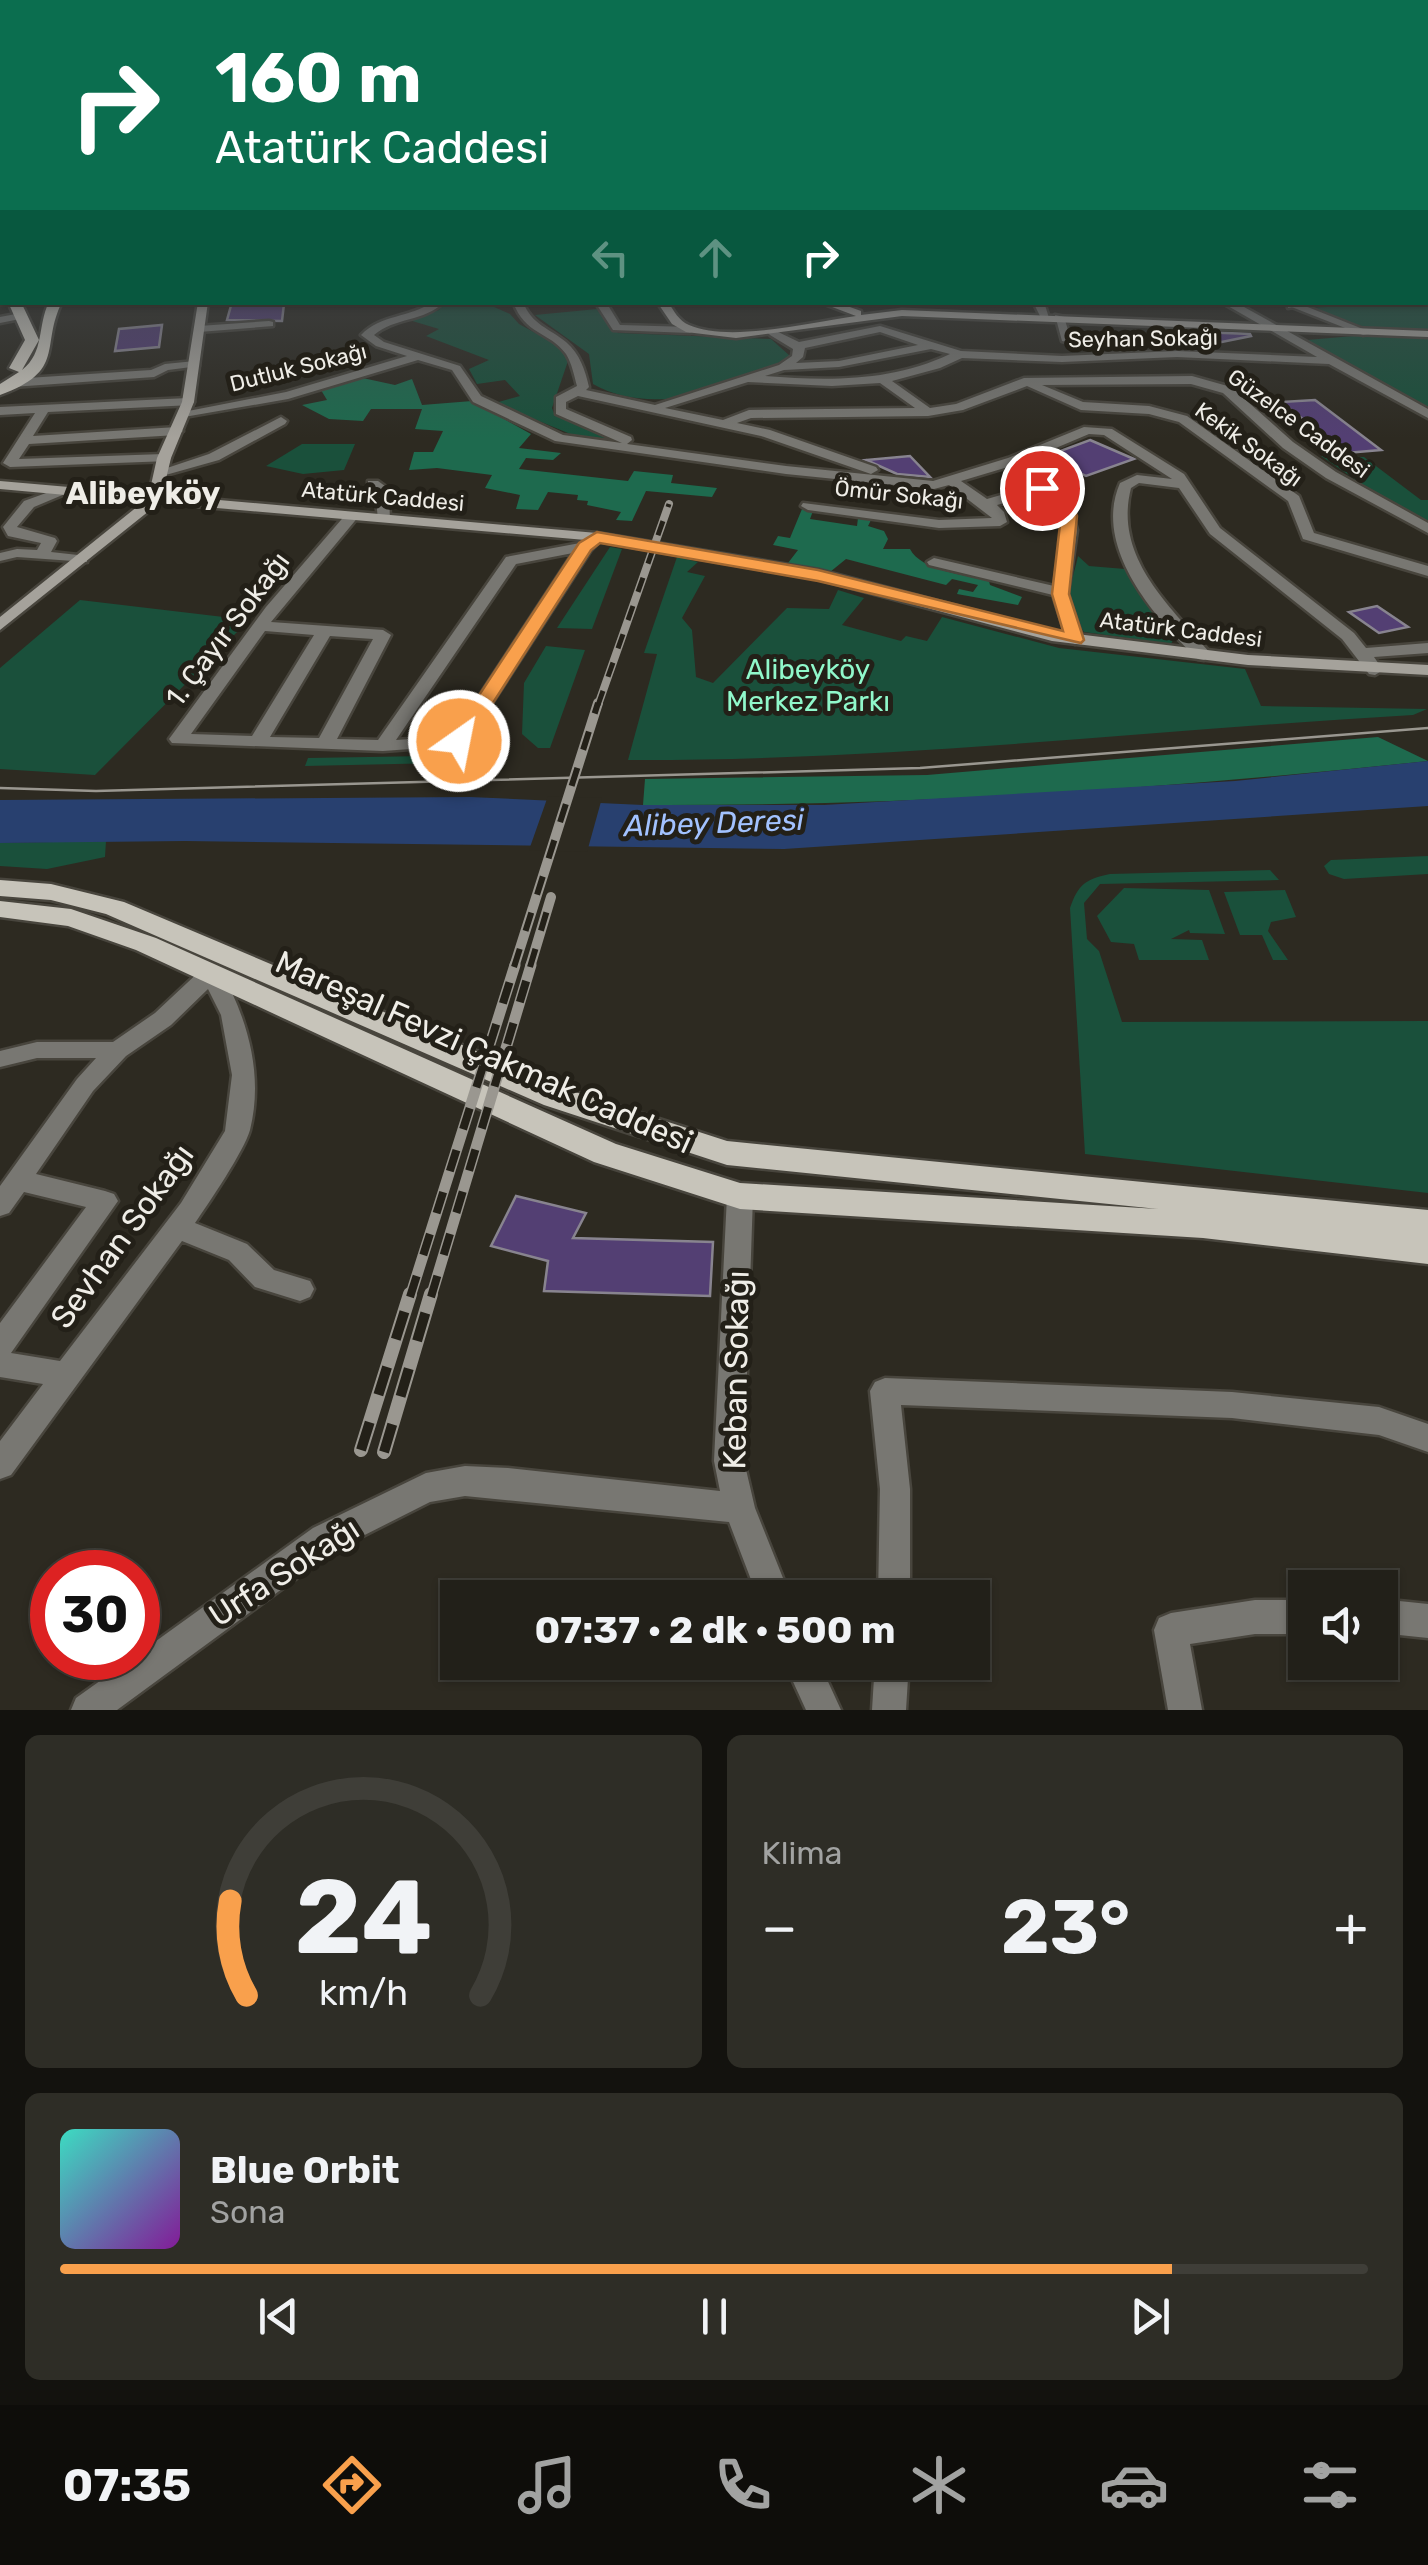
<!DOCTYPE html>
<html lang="tr">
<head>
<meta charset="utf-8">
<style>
	body { margin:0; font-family:Rubik,sans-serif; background:#2e2d26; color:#f1f3f6; height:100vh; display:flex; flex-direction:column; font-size:38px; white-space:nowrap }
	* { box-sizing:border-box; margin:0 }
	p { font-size:32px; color:#a2a3a2 }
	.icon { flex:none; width:55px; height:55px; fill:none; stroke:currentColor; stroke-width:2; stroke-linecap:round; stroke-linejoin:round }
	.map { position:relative; height:1710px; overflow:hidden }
	.details { display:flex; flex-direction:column; gap:25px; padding:25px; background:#13120e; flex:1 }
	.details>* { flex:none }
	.guide { position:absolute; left:0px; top:0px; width:1430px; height:305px; box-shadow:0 2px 8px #0004,0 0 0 2px #3f3e38; background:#0b6e4f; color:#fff; overflow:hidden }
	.tools { position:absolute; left:1288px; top:1570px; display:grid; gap:20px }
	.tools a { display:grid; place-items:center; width:110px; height:110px; border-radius:0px; background:#222019; box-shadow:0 2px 8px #0004,0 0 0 2px #3f3e38; font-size:50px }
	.speed { position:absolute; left:30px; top:1550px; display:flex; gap:20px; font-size:50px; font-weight:700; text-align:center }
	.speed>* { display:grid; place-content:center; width:130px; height:130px; border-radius:50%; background:#222019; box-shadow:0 2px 8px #0004,0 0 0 2px #3f3e38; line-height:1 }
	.speed .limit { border:15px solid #d22; background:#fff; color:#111 }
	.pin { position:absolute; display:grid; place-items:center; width:85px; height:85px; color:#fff; margin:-42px; border:5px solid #fff; border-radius:50%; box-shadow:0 2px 10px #0007 }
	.me { position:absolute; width:110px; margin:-55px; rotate:33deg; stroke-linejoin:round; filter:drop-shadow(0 0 8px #0008) }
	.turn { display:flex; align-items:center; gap:35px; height:210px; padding:0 50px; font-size:45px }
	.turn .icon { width:130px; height:130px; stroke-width:2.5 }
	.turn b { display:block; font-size:70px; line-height:85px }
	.lanes { display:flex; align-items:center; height:95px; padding:0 50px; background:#0003; justify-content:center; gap:50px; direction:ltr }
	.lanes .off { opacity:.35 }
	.big { font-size:75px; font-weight:700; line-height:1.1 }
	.details .card { flex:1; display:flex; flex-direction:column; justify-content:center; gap:15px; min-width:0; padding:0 35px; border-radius:15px; background:#2e2d26 }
	.details .dial { align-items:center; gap:0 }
	.dial svg { height:260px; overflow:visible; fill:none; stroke:#3f3e38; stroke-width:7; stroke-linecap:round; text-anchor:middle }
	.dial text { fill:#f1f3f6; stroke:none }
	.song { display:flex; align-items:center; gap:30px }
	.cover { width:120px; height:120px; border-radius:15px; background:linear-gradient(135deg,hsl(170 70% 55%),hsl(290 70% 35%)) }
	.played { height:10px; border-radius:5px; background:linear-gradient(90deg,#f9a04c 85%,#3f3e38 85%) }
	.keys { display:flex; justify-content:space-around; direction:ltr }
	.heat { display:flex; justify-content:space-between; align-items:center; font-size:55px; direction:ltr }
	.details .tiles { flex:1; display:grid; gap:25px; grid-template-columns:1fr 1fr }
	.card:last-child { grid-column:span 2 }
	.trip { position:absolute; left:440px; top:1580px; width:550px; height:100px; border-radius:0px; background:#222019; box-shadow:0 2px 8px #0004,0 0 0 2px #3f3e38; font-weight:700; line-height:100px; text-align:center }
	.tab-bar { display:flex; height:160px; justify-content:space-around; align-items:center; background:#0e0d0a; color:#a2a3a2 }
	.tab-bar .icon { width:70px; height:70px }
	.tab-bar .selected { color:#f9a04c }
	.tab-bar b { font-size:45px; color:#f1f3f6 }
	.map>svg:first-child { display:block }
	.green { fill:#1a503b }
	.forest { fill:#1e6a4e }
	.water { fill:#28406f }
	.pier { fill:#2d2a21 }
	.building { fill:#533f73; stroke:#88848f; stroke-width:2.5 }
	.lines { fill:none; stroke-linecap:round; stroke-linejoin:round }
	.minor-casing { stroke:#48453d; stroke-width:5 }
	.tertiary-casing { stroke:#48453d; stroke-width:5 }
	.secondary-casing { stroke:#48453d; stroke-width:5 }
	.primary-casing { stroke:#48453d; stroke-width:5 }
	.minor { fill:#787772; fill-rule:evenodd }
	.tertiary { fill:#787772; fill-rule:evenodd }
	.secondary { fill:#a5a29b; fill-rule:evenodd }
	.primary { fill:#c7c4ba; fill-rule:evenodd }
	.tram { stroke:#9a9790; stroke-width:2.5 }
	.rail-far3-casing { stroke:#9a9790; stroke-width:8 }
	.rail-far2-casing { stroke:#9a9790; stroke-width:10 }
	.rail-far1-casing { stroke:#9a9790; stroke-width:11 }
	.rail-casing { stroke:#9a9790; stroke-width:14 }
	.rail-far3 { stroke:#232018; stroke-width:5; stroke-dasharray:15; stroke-linecap:butt }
	.rail-far2 { stroke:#232018; stroke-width:6; stroke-dasharray:19; stroke-linecap:butt }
	.rail-far1 { stroke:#232018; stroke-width:8; stroke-dasharray:22; stroke-linecap:butt }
	.rail { stroke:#232018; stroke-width:10; stroke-dasharray:29; stroke-linecap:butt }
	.route { fill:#f9a04c; stroke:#a26831; stroke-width:2.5 }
	.labels { text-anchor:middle; stroke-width:10; stroke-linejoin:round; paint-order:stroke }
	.far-street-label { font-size:22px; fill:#efede7; stroke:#232018 }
	.street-label { font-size:28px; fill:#efede7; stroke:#232018 }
	.park-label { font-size:28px; fill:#90f8cb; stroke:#232018 }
	.water-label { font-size:30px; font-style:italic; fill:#a2c2ff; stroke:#232018 }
	.far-district-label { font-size:32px; font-weight:bold; fill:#efede7; stroke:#232018 }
	.near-street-label { font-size:32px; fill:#efede7; stroke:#232018 }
</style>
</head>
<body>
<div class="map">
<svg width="1428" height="1710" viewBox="0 0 1428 1710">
	<rect width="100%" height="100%" fill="#2d2a21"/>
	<!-- green -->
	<path class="green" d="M1428,299v31l-57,-1 -64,-21 121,-6z
		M443,303h42l25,11 9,10 42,23 7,14 -16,47 2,5 80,33 -54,-8 -85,-35 25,-7 -15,-16 -28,4 -8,-15 20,-9 -63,-24 13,-7 -30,-9 30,-10z
		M597,309l21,24 153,6 19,17c-55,33 -137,62 -197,28l-4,-30 -54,-39z
		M1365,335l63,3v71l-121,-69z
		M302,444h53l-11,26 -41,4 -37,-8z
		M1321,456l43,1 57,43h7v21l-34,-15z
		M610,547l12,2 -30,80 -35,-1z
		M1078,556l11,10 36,3 50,67 -4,8 -87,-12c-23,-33 -14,-40 -6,-76z
		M677,557l21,5 -11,10 18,4 -23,42 10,12 4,47 17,6 74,-75 42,1 9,-19 26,8 -22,27 59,16 5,-5 21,5 15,-24 117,31 186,21 16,37 166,3 -14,6c-261,15 -523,46 -785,45l29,-106 -13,-1z
		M80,600l169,20 -154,155 -95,-6v-101z
		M546,646l39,4 -35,98h-12l-16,-14 2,-51z
		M487,755l-1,7 -181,4 3,-8z
		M106,841l-1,16 -58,12 -47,-3v-23z
		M1428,856v18l-84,5 -15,-5 -5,-8 7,-6z
		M1270,870l9,10 -179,4 -16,19 3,36 12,12 23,71 306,-1v172l-343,-39 -15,-246c8,-23 15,-29 40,-34z
		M1124,888l85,2 16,44 -35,-1 -1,-3 -18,9 31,1 7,20h-70l-5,-16 -23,-2 -14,-26z
		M1285,890l11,27 -25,5 -3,9 20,29h-15l-11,-25h-22l-16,-43z"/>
	<!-- forest -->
	<path class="forest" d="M358,377l37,8 17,-6 10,26 50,-4 59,33 -12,14 42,5 -8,7 -27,-2 -7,11 109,12 6,-10 39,4 -2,8 46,5 -5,9 -66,-6 -14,30 -16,-1 5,-8 -34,-7 1,-4 -11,-1 1,-5 -30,-3 -10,18 -22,-1 4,-14 -35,-7 7,-13 -55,-7 -28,2 5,-18h19l10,-21 -28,-2 7,-20h-51l-8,12 -34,-2 -27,-14 25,-5 -6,-10z
		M802,509l11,2 -3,8 47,7 1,-8 13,2 -3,6 16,5 4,8 -5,10h27c11,22 57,26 79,32l1,4 32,12 -4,8 -61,-11 2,-5 14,3 5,-7 -26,-6 -6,6 -100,-26 -16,13 -42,-9 10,-13 -25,-5 5,-9 12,2z
		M1378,737l50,24c-261,28 -522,45 -785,44l2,-26 282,-4z"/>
	<!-- water -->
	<path class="water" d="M1428,761v45l-644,43 -599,-8 -185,2v-43l470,-3 173,8h181l411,-24z"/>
	<!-- pier -->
	<path class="pier" d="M548,796l54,2 -15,54 -58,-2z"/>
	<!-- building -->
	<path class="building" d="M232,302l52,2 -2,17 -55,-1z
		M162,325l-3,22 -44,4 4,-22z
		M1175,331l75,3 1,2 -44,9z
		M1315,400l66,50 -35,3 -65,-51z
		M1090,440l44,19 -48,17 -42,-19z
		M910,456l20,21 -33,-3 -31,-14z
		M1377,606l31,21 -29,6 -30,-21z
		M516,1196l70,17 -13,25 140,4 -3,54 -166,-5 4,-30 -57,-15z"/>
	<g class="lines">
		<!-- minor casing -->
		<g class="minor-casing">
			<path id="minor" d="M0,270h2v6h-2z
				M432,302h12c-20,20 -49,15 -70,33l10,7 76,24 21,30 82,39 59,8 -66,-29v-17l21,-11c-3,-11 -5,-22 -11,-32 -17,-23 -41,-19 -53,-52h10c9,23 26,26 43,40 14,12 19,28 23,45l-3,3 69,15 124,-40 13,-9 1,-7 -23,-14 -2,-2 6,-3 25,12 81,-16 81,25 101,5 115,-5 140,6 -96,-55h14l193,107v9l-99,-54 -152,-7 -115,5 -100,-4 -22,10 -48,13 38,27 26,-4 68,-26 168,-2 39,11 62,55 43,30 92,51v10l-102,-55 -43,-30 -60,-55 -32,-9 -149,1 41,17 66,4 38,10 112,80 15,37 114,33v10l-125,-37 -15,-38 -109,-79 -30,-8 -68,-4 -54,-24 -64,24 -35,6 -177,2 -14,5 33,7 106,37 2,3 -7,4 -110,-38 -183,-40 -12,6v7l65,28 1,3 -5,4 159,22 147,15 75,-23 76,-31 28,2 72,45 36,54 134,105 12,15 62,-5v10l-54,4 9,13 -8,5 -6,-1 -27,-35 -132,-105 -31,-46 -40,-5 -8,5c-18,70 40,119 81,167l-8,5 -6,-1c-43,-41 -106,-112 -78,-176l17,-8 35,4 -68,-44 -15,-1 -71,30 -57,17 26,18 55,-16 24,8 11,39 -9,64 15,45 -8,5 -8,-5 -14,-44 -124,-30 -2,-3 7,-4 120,28 9,-56 -8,-34 -13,-4 -45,13 7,7 3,10 -7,4 -61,2 -131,-18 -7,-4 2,-3 136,17 53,-2 -43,-33 -15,4 -148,-15 -231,-33 -82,-39 -21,-32 -34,-10 -130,39 -104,18 -6,-4 108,-21 121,-36 -31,-10 -15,-11c20,-21 49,-17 71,-33zM880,332l38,13 -79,16 -43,2 7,-6 2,-9zM931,349l19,5c-59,28 -122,27 -185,22l19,-6 55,-3zM748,382l84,4 48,-3 35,25 -166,2 -26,10 -58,-12z
				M595,302h11l14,23 70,2 6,3 -6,3 -77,-3z
				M1033,302h11l5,16h-8z
				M1294,302h30l-36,6v-4z
				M21,313l4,1v4l-25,5v-6z
				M1055,315l9,2 8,26 -10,-2z
				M269,321l4,1v4l-74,6 -5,-3 5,-3z
				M195,361l4,1v4l-31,4 -14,7 -142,10 -6,-4 6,-4 139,-9 14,-6z
				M188,398l6,4 -2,3 -144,7 -15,24 144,-9 6,4 -6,4 -148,9 -10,15 145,-5 7,4 -2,3 -159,6 -7,-4 32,-50 -35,2v-8z
				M281,417l6,4 -2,3 -66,36 -57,16 -7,-4 54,-18z
				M368,481h10l11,8 1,33 -12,-3 -3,-28 -7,-4z
				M60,488l12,3 -38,16 -17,20 38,11 2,3 -6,11 36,4v6l-70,-5 -17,4v-8l17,-4 20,1 4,-7 -33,-7 -5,-9 21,-26z
				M347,513l12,3 -88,106 112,8 8,5 -54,104 41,1 128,-183 74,-14 17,-10 7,4 -13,13 -126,195 -82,6 -211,-8 -3,-4 3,-4 94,-128zM573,553l-120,183 -57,4 120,-176zM265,631l49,4 -62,101 -61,-2zM330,636l43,3 -54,99 -49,-1z
				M211,966l8,2c28,48 45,106 31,162 -6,21 -41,73 -55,93l52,21 27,26 36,11 4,8 -4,8 -10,4 -45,-14 -26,-27 -47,-19 -171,234 -11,4v-38l43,-57 -43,-7v-54l86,-116 -62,-15 -15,21 -9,3v-30l77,-107 19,-21h-59l-37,9v-16l37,-9h76l42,-29 48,-45zM208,989l13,26 11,60 -7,56 -44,72 -121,158 -49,-8 107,-152 -4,-7 -9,-3 -69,-17 57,-83 33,-35 45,-31z
				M740,1186l9,3 4,7 -9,265 11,47 36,90h-33l-29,-76 -264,-26 -35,6 -95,48 -218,160h-46l5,-12 56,-40h6v-4l175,-126 113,-55 39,-7 43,2 212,23 -6,-30 13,-265 4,-7z
				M885,1378l347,14 147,15 49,17v28l-49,-17 -147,-17 -331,-13 9,84v109h-32l2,-109 -10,-98 5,-9z
				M1380,1599l48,5v34l-48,-5z
				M1255,1600h50v34h-50l-65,10 12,66h-34l-14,-80 5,-12 12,-5z
				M784,1662h35l22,48h-35z
				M875,1662h34l-3,48h-34z"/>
		</g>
		<!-- tertiary casing -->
		<g class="tertiary-casing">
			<path id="tertiary" d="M1279,302h16l78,31 -10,2z"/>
		</g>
		<!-- secondary casing -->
		<g class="secondary-casing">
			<path id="secondary" d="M198,302h10l-14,100 -23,56 -9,37 435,38 222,37 233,61 196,24 180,10v10l-180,-10 -196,-24 -234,-62 -221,-38 -438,-38 -159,127v-13l143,-115 -143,-13v-8l149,13 8,-36 25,-56z
				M657,302h11c6,9 11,19 21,23 41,18 122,-3 167,-9l-37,-14h17l25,9v4l41,-5 526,21v6l-526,-21 -166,22 -50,-6 -14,-8z"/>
		</g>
		<!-- primary casing -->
		<g class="primary-casing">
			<path id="primary" d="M0,237l2,1v6l-2,1z
				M8,302h13l18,38 -17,30c23,-18 15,-44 27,-68h13c-22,44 5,69 -62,93v-11l19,-12 -10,-4 16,-28z
				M0,880l51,4 73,18 442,187 161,52 701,69v54l-225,-26 -463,-29 -146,-47 -458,-212 -68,-24 -68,-9v-16l71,8 85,29 460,206 124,39 418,26 -431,-44 -183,-60 -438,-191 -55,-14 -51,-4z"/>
		</g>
		<!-- minor -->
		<use href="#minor" class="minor"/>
		<!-- tertiary -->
		<use href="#tertiary" class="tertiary"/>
		<!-- secondary -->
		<use href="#secondary" class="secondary"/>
		<!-- primary -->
		<use href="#primary" class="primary"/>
		<!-- tram -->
		<path class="tram" d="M0,788l96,3 824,-23 508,-40"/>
		<!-- rail-far3 casing -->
		<g class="rail-far3-casing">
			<path id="rail-far3" d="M598,705l71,-201"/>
		</g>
		<!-- rail-far2 casing -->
		<g class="rail-far2-casing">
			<path id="rail-far2" d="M514,967l84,-264
				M530,967l21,-70"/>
		</g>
		<!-- rail-far1 casing -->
		<g class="rail-far1-casing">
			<path id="rail-far1" d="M410,1297l105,-332
				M431,1297l100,-332"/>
		</g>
		<!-- rail casing -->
		<g class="rail-casing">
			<path id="rail" d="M361,1450l49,-156
				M384,1452l47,-158"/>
		</g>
		<!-- rail-far3 -->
		<use href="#rail-far3" class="rail-far3"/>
		<!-- rail-far2 -->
		<use href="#rail-far2" class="rail-far2"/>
		<!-- rail-far1 -->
		<use href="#rail-far1" class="rail-far1"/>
		<!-- rail -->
		<use href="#rail" class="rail"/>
	</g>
	<!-- sky -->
	<linearGradient id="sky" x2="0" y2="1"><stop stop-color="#191712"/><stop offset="0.45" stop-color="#464a4e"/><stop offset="1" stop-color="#464a4e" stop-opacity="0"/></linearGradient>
	<rect width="1428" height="438" fill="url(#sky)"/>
	<!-- route -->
	<path class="route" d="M1042,483l25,8 10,25 -8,78 15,46 -3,3 -263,-62 -218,-38 -9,7 -125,195h-14l-3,-4 130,-198 18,-11 221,38 245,61 -11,-37 9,-78 -7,-19 -20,-9z"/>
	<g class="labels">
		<!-- far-street labels -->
		<g class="far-street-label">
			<text transform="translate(1143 338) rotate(-1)" y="8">Seyhan Sokağı</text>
			<text transform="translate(298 367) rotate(-14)" y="8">Dutluk Sokağı</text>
			<text transform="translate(1299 423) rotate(36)" y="8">Güzelce Caddesi</text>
			<text transform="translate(1249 444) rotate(36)" y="8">Kekik Sokağı</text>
			<text transform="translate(899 494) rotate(6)" y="8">Ömür Sokağı</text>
			<text transform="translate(383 496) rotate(5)" y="8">Atatürk Caddesi</text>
			<text transform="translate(1181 629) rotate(7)" y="8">Atatürk Caddesi</text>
		</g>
		<!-- street labels -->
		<g class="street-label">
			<text transform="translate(227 629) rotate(-53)" y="10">1. Çayır Sokağı</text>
		</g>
		<!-- park labels -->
		<g class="park-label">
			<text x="808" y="679">Alibeyköy<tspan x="808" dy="32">Merkez Parkı</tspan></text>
		</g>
		<!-- water labels -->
		<g class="water-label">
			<text transform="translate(714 823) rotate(-2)" y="10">Alibey Deresi</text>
		</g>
		<!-- far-district labels -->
		<g class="far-district-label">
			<text x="143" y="504">Alibeyköy</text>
		</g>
		<!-- near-street labels -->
		<g class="near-street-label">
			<text transform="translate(484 1052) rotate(24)" y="11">Mareşal Fevzi Çakmak Caddesi</text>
			<text transform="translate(122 1236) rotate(-54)" y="11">Sevhan Sokağı</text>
			<text transform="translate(736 1370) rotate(-89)" y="11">Keban Sokağı</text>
			<text transform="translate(284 1572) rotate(-33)" y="11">Urfa Sokağı</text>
		</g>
	</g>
</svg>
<div class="tools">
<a><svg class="icon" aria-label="sound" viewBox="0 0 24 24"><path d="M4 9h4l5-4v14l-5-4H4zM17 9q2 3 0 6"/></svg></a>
</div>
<div class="speed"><div class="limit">30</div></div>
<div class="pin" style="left:1042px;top:488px;background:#d93025"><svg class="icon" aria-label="arrive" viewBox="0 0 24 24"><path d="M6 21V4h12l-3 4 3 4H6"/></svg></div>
<svg class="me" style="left:459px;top:741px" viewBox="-20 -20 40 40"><circle r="17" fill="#f9a04c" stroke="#fff" stroke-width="3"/><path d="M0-11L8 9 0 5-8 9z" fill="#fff"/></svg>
<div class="trip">07:37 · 2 dk · 500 m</div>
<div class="guide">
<div class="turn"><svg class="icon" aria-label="right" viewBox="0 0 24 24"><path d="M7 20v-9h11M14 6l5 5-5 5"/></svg><div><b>160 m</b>Atatürk Caddesi</div></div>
<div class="lanes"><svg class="icon off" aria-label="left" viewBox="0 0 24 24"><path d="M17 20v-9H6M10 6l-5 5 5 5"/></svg><svg class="icon off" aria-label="ahead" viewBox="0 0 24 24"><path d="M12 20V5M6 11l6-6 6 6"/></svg><svg class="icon" aria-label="right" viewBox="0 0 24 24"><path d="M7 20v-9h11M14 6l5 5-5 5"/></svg></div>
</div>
</div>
<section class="details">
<div class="tiles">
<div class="card dial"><svg viewBox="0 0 100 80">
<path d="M14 69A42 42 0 1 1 86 69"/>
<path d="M14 69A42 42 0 0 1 9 40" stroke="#f9a04c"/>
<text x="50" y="56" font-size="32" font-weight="700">24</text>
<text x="50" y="72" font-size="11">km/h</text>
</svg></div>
<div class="card"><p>Klima</p>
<div class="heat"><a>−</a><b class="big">23°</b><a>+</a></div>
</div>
<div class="card">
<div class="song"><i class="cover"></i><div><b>Blue Orbit</b><p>Sona</p></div></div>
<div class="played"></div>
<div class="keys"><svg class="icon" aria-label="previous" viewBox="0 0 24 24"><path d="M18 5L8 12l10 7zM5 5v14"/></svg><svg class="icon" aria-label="pause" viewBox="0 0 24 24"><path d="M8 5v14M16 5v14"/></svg><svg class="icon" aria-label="next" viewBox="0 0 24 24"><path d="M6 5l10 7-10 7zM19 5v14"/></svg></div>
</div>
</div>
</section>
<nav class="tab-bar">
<b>07:35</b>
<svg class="icon selected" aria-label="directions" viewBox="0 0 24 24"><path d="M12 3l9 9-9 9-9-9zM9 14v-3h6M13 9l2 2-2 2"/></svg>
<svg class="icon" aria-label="music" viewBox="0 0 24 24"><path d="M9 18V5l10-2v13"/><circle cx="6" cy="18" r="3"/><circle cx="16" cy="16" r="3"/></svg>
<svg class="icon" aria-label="phone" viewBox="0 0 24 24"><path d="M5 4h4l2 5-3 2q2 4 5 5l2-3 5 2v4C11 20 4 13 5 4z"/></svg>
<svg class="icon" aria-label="climate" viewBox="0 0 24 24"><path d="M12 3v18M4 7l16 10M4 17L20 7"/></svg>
<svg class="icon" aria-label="car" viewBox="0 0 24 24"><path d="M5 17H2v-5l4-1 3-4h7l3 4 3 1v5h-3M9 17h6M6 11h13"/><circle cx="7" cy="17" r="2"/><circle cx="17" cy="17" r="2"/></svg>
<svg class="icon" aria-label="filters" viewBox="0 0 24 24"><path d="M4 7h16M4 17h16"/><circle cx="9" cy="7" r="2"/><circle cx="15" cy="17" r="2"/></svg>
</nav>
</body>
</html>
